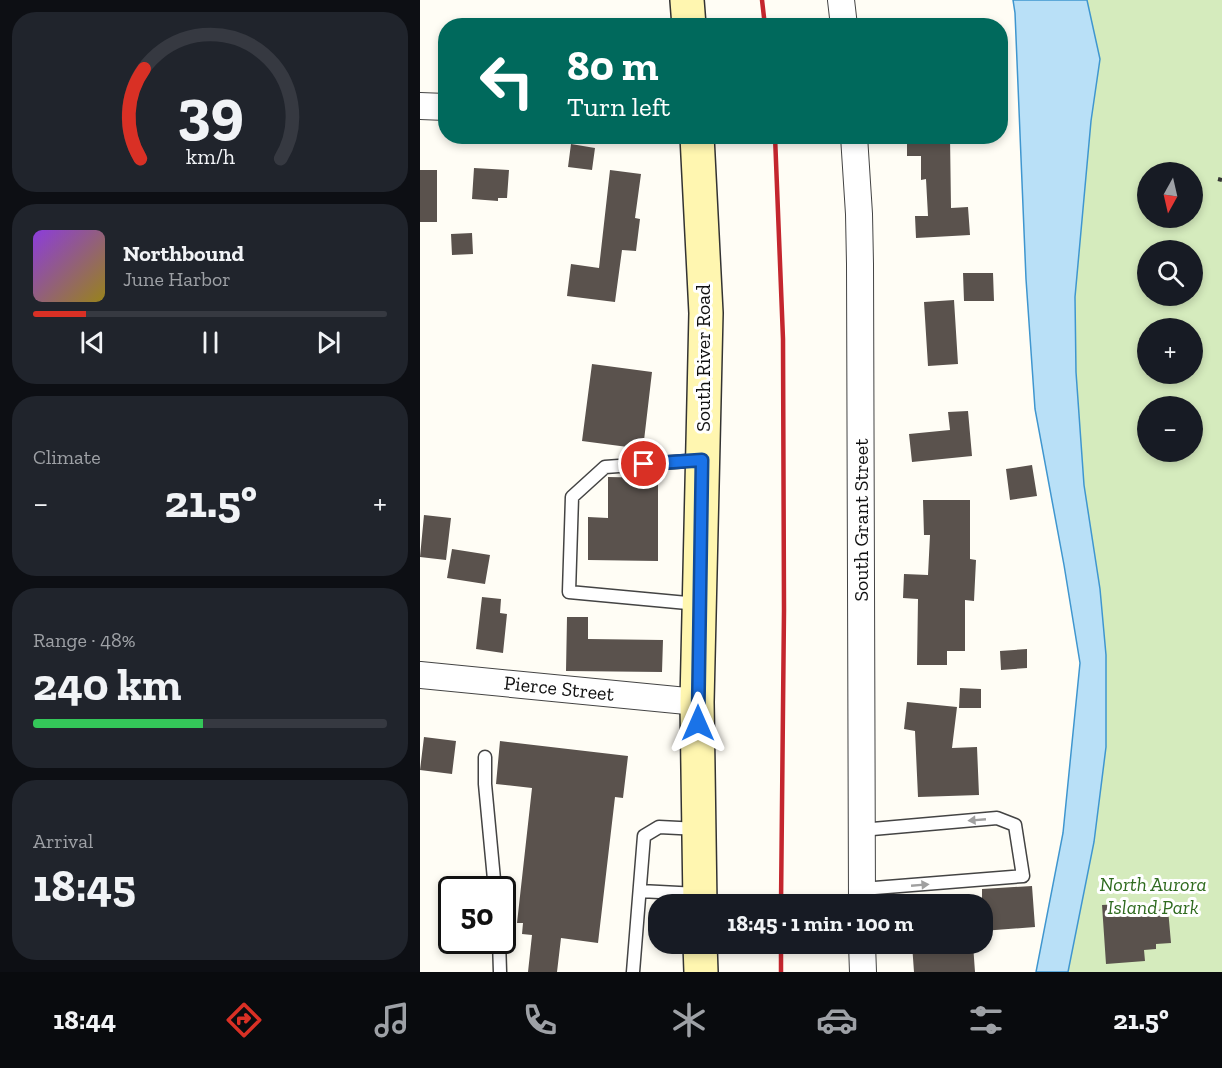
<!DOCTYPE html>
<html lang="en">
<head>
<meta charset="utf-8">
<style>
	body { margin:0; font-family:"Zilla Slab",serif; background:#20242c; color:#f1f3f6; height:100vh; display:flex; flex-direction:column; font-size:22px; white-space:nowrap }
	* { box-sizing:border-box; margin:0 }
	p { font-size:20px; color:#9ea1a6 }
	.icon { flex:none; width:33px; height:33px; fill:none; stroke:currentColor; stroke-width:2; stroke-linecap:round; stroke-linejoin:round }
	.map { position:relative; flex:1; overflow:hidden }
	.sheet { display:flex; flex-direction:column; gap:12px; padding:12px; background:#0d0f14; width:420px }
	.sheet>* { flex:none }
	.banner { position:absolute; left:18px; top:18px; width:570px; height:126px; border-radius:24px; box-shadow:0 3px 9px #0003; background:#00695c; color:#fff; overflow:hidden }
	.needle { width:39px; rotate:188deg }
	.tools { position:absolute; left:717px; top:162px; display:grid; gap:12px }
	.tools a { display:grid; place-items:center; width:66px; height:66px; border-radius:50%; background:#171b24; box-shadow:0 3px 9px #0003; font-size:30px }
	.speed { position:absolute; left:18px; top:876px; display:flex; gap:12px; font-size:30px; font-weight:700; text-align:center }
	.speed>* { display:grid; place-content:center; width:78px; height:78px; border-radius:50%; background:#171b24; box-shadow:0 3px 9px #0003; line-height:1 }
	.speed .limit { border:3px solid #111; border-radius:9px; background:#fff; color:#111 }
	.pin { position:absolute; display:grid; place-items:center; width:51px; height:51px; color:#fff; margin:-26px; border:3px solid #fff; border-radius:50%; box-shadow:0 2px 6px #0007 }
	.me { position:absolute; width:66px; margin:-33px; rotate:0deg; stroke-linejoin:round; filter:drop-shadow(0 0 4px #0008) }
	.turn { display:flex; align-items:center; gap:21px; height:126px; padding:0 30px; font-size:27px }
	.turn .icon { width:78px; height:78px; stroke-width:2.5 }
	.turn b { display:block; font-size:42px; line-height:51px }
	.big { font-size:45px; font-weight:700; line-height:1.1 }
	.sheet .card { flex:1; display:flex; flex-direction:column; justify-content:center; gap:9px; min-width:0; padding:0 21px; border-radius:24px; background:#20242c }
	.sheet .dial { align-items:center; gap:0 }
	.dial svg { height:156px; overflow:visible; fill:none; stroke:#363941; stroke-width:7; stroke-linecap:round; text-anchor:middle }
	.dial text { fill:#f1f3f6; stroke:none }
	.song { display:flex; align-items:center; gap:18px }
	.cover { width:72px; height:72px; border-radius:9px; background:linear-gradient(135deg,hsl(270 70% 55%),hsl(50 70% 35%)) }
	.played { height:6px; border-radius:3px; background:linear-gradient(90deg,#d93025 15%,#363941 15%) }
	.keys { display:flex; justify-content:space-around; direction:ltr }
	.heat { display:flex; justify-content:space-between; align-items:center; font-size:33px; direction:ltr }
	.charge { height:9px; border-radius:4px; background:linear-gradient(90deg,#34c759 48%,#363941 0) }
	.trip { position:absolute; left:228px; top:894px; width:345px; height:60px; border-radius:24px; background:#171b24; box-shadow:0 3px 9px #0003; font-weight:700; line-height:60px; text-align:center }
	.dock { display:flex; height:96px; justify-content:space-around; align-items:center; background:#090b0e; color:#9ea1a6 }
	.dock .icon { width:42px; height:42px }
	.dock .selected { color:#d93025 }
	.dock b { font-size:27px; color:#f1f3f6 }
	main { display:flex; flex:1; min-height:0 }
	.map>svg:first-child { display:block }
	.green { fill:#d5ebbd; fill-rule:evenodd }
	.water { fill:#b9e0f7; stroke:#3f96cf; stroke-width:1.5 }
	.building { fill:#5a524d }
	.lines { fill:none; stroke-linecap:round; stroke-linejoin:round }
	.lane-casing { stroke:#444; stroke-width:15 }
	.street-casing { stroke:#444; stroke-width:28 }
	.secondary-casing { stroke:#333; stroke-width:36 }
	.path { stroke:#333; stroke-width:4; stroke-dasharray:6 3; stroke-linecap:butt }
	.lane { stroke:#fff; stroke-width:12 }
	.street { stroke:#fff; stroke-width:26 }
	.secondary { stroke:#fff6b0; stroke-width:33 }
	.rail { stroke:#c4262e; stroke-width:4.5 }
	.oneway { fill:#a0a0a0 }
	.route-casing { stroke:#114b97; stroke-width:15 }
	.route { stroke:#1a73e8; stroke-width:10 }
	.labels { text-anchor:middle; stroke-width:6; stroke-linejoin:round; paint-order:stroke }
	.street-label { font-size:20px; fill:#111; stroke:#fff }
	.park-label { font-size:20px; font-style:italic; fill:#2f6b1f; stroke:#fff }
</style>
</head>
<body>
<main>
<section class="sheet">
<div class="card dial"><svg viewBox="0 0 100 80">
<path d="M14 69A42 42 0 1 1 86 69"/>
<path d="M14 69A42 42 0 0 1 16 23" stroke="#d93025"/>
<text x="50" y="56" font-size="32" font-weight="700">39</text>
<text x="50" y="72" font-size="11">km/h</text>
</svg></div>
<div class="card">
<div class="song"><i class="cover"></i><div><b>Northbound</b><p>June Harbor</p></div></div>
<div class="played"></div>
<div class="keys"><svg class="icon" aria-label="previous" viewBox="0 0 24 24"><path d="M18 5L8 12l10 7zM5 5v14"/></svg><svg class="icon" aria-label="pause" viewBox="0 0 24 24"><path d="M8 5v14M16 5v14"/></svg><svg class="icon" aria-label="next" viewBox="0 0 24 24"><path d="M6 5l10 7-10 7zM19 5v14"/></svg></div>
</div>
<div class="card"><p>Climate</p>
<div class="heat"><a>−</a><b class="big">21.5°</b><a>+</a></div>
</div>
<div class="card"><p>Range · 48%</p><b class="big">240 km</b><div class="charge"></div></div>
<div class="card"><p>Arrival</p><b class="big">18:45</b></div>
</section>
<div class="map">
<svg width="802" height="972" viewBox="0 0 802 972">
	<rect width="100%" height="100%" fill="#fffdf5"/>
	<!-- green -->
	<path class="green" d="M667,0h135v972h-154l26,-130 12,-95v-92l-6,-66 -16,-104 -8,-113 -1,-75 16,-176 9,-62zM728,172h44v46h-44zM728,250h44v46h-44zM728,328h44v46h-44zM728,406h44v46h-44z"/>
	<!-- water -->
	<path class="water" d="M593,0h74l13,59 -9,62 -16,176 1,75 8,113 16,104 6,66v92l-12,95 -26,130h-32l27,-139 17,-170 -16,-98 -29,-156 -9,-130 -11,-266z"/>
	<!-- building -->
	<path class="building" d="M487,136h43l1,72 17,-1 2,28 -54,3 -1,-22h13l-2,-37 -5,1v-24h-14z
		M151,144l24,4 -3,22 -24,-3z
		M54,168l35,2 -2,28h-9v3l-26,-2z
		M0,170h17v52h-17z
		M190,170l31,4 -6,44 5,1 -4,32 -14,-1 -7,52 -48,-6 4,-32 28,4z
		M52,233l1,21 -21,1 -1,-21z
		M543,273h30l1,28h-30z
		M534,300l4,64 -30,2 -4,-64z
		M172,364l60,8 -9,77 -61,-8z
		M548,411l4,45 -60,6 -3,-28 41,-4 -2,-18z
		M612,465l5,31 -27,4 -4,-31z
		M188,477l50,1v83l-70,-1v-43l20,1z
		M503,500h47v59l6,1 -2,41 -9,-1v51h-18v14h-30l1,-66 -15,-1 1,-24 24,1 2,-40h-6z
		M4,515l27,3 -5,42 -26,-3z
		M32,549l38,6 -5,29 -38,-6z
		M62,597l19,2 -1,14 7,1 -4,39 -27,-4z
		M147,617h21v22l75,1 -1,32 -96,-1z
		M607,649v19l-26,2 -1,-19z
		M540,688l21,1v19h-22z
		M487,702l50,5 -5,41 25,-1 2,48 -61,2 -3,-66 -11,-2z
		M4,737l32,4 -4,33 -32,-4z
		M80,741l128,15 -5,42 -8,-1 -17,146 -37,-5 -4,34h-29l4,-37 -10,-1 1,-11h-6l15,-135 -36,-4z
		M612,886l3,41 -53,4v-42z
		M718,903l1,8 29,-2 3,34 -15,1v5l-12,1 1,11 -39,3 -4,-59z
		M492,944h61l2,28h-61z"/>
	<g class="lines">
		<!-- lane casing -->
		<g class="lane-casing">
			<path id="lane" d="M278,604l-129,-12 3,-95 33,-30 97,-7
				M65,757v27l10,106
				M441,830l136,-12 18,7 8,51 -161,13
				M220,891l58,3
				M79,940l1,32
				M213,972l11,-136 15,-9 40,2"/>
		</g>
		<!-- street casing -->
		<g class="street-casing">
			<path id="street" d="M421,0l3,26
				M0,106l26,1
				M434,136l5,78 1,50 2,640
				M0,675l277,27
				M442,944l1,28"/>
		</g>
		<!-- secondary casing -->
		<g class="secondary-casing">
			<path id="secondary" d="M267,0l2,26
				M277,136l9,177 -9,389 3,202
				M280,944l1,28"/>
		</g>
		<!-- path -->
		<path class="path" d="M798,179l4,1"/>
		<!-- lane -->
		<use href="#lane" class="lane"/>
		<!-- street -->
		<use href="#street" class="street"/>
		<!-- secondary -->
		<use href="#secondary" class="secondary"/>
		<!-- rail -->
		<path class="rail" d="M342,0l3,26
			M355,136l8,203 1,271 -3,294
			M361,972v-28"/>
	</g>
	<!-- one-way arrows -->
	<defs><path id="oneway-solid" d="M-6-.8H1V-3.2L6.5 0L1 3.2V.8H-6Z" transform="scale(1.5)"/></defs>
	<g class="oneway">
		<use href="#oneway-solid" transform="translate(557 820) rotate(175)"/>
		<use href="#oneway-solid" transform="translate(500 885) rotate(-5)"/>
	</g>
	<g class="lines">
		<!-- route casing -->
		<g class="route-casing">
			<path id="route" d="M224,464l58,-4 -4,263"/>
		</g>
		<!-- route -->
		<use href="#route" class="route"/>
	</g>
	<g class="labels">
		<!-- street labels -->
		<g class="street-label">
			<text transform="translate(283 358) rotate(-90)" y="7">South River Road</text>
			<text transform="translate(441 520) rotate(-90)" y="7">South Grant Street</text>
			<text transform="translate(139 688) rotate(6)" y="7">Pierce Street</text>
		</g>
		<!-- park labels -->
		<g class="park-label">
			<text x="733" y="891">North Aurora<tspan x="733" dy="23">Island Park</tspan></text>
		</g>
	</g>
</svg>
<div class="tools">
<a><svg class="needle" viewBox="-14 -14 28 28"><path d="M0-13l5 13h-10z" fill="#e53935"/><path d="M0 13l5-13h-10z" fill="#9ea1a6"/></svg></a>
<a><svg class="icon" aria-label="search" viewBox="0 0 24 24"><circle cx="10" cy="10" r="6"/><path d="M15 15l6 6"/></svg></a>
<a>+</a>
<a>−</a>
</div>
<div class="speed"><div class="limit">50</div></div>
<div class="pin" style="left:224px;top:464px;background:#d93025"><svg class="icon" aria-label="arrive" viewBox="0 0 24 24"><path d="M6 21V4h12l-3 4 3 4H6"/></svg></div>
<svg class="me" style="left:278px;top:723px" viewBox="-20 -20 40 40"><path d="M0-17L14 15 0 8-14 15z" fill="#1a73e8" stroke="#fff" stroke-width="4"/></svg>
<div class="trip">18:45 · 1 min · 100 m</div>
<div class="banner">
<div class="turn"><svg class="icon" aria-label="left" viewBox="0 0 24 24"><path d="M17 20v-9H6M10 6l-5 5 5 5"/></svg><div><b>80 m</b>Turn left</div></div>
</div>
</div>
</main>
<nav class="dock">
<b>18:44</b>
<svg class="icon selected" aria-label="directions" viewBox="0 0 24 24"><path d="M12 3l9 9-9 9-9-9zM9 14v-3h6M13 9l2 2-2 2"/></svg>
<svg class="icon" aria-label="music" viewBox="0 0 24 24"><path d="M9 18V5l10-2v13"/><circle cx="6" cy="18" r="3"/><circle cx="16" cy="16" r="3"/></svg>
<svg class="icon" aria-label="phone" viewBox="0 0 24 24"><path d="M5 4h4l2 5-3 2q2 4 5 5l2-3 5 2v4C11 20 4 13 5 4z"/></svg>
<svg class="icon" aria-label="climate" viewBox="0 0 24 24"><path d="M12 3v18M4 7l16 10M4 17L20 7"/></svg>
<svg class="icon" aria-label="car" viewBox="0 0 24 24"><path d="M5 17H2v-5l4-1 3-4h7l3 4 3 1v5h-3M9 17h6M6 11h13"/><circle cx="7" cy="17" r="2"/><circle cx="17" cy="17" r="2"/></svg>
<svg class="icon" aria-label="filters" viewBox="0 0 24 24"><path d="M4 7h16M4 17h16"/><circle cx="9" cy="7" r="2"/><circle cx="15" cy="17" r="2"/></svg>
<b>21.5°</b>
</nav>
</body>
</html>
